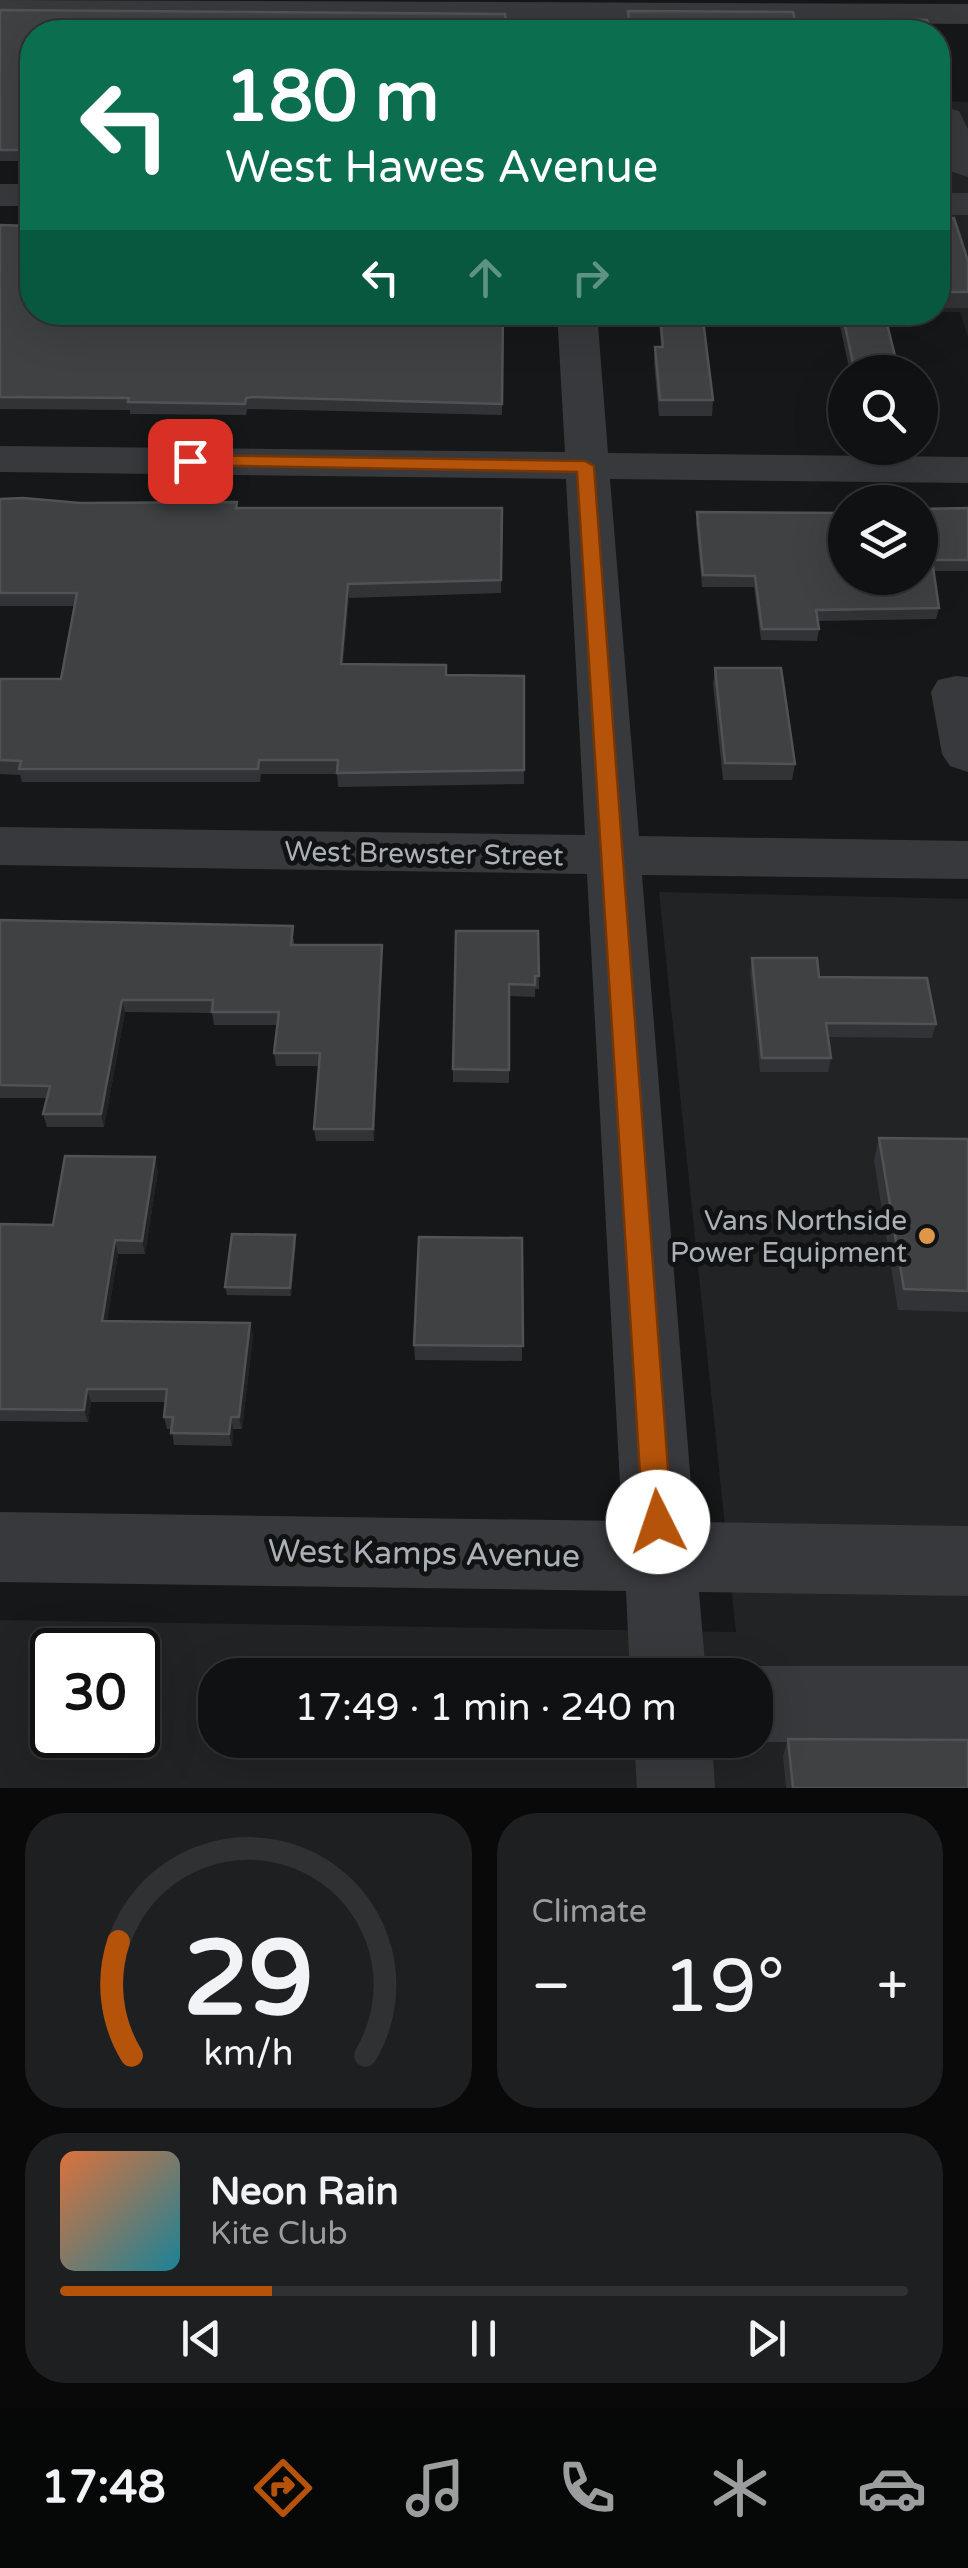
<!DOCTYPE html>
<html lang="en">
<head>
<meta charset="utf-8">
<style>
	body { margin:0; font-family:"Varela Round",sans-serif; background:#1e1f20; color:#f1f3f6; height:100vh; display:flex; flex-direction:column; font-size:38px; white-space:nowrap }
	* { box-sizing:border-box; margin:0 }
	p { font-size:32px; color:#9c9d9f }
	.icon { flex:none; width:55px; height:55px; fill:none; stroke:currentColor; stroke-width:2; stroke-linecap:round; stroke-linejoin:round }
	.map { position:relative; height:1788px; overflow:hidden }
	.drawer { display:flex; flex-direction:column; gap:25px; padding:25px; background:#09090a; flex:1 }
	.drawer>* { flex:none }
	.hud { position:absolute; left:20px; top:20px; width:930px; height:305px; border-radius:40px; box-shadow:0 10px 40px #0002,0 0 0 2px #303132; background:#0b6e4f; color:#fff; overflow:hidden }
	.tools { position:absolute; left:828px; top:355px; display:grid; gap:20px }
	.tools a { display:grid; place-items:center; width:110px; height:110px; border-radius:50%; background:#101112; box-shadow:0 10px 40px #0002,0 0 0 2px #303132; font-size:50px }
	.speed { position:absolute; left:30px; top:1628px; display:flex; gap:20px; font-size:50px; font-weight:700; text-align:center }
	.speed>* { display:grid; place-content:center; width:130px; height:130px; border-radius:50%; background:#101112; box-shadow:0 10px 40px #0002,0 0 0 2px #303132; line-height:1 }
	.speed .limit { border:5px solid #111; border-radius:15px; background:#fff; color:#111 }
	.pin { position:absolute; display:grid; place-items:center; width:85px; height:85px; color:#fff; margin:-42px; border-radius:20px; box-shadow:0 5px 15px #0006 }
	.me { position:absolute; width:110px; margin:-55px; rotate:356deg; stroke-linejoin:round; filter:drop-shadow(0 0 8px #0008) }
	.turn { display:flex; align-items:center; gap:35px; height:210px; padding:0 40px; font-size:45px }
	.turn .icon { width:130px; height:130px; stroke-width:2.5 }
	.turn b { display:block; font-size:70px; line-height:85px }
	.lanes { display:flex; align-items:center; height:95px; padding:0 40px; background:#0003; justify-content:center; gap:50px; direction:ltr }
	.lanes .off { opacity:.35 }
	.big { font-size:75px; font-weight:600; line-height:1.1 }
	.drawer .widget { flex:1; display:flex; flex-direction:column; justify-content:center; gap:15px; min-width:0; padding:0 35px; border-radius:40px; background:#1e1f20 }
	.drawer .dial { align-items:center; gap:0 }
	.dial svg { height:260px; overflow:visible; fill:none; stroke:#303132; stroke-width:7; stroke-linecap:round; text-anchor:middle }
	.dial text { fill:#f1f3f6; stroke:none }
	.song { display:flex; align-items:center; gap:30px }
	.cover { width:120px; height:120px; border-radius:15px; background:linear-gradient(135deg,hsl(20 70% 55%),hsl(190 70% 35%)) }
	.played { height:10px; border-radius:5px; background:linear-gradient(90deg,#b45309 25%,#303132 25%) }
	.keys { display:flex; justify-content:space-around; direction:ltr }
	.heat { display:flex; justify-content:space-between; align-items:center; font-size:55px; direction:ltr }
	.drawer .tiles { flex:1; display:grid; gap:25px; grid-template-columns:1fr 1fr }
	.widget:last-child { grid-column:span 2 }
	.trip { position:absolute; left:198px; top:1658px; width:575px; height:100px; border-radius:40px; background:#101112; box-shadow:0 10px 40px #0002,0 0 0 2px #303132; font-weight:600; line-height:100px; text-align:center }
	.menu { display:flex; height:160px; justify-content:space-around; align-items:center; background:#060707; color:#9c9d9f }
	.menu .icon { width:70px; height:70px }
	.menu .current { color:#b45309 }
	.menu b { font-size:45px; color:#f1f3f6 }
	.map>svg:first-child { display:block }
	.built { fill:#222325; fill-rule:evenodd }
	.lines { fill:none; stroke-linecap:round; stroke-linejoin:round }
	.minor { fill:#38393d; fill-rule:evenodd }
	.wall { fill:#323336 }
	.shaded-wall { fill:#212224 }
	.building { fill:#3f4143; stroke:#505255; stroke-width:2.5 }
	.route { fill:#b45309; stroke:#753606; stroke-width:2.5 }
	.poi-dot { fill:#de9748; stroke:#111213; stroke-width:4 }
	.labels { text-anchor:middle; stroke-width:10; stroke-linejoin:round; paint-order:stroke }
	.street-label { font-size:28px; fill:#aab0b6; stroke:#111213 }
	.poi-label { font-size:28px; fill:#aab0b6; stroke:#111213; text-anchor:end }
	.near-street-label { font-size:32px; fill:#aab0b6; stroke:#111213 }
</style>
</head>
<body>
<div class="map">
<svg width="968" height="1788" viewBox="0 0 968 1788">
	<rect width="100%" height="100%" fill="#161718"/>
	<!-- built -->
	<path class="built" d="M938,101l30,1v235l-8,-25h-22z
		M659,892l309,7v889h-968v-168l736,12zM52,1650h86v85h-86zM215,1675h540v65h-540z"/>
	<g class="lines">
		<!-- minor -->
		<path class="minor" d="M0,0l968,4v20l-968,-8z
			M947,108l12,3 9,18v48l-19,-6 -11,-29v-32z
			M0,184h32v22h-32z
			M938,193h30v22h-30z
			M557,312h40l11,141 360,4v26l-358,-4 29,357 329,5v38l-326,-4 52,647 274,4v70l-269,-4 7,83h-76l-4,-84 -626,-9v-70l622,9 -35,-647 -587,-9v-38l585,8 -19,-356 -566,-7v-26l565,6z
			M956,676l12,1v95l-18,-6 -8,-12 -11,-62 7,-12z
			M755,1666h213v76h-213l-5,-2h5v-65h-22z
			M634,1740h78l3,48h-78z"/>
	</g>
	<!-- wall -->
	<path class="wall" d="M0,13l32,19v129h-32z
		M938,53l6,20 -2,8h-4z
		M938,218l30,43v47h-30z
		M0,225l503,87 -1,103 -248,-6h-7l-1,6 -116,-1v-4l-130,-1z
		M658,312h44l11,88 -1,16h-53l-5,-53 1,-16h6z
		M837,312h47l15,60h-49z
		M0,499l80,4 157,-1v6h265l-1,85 -152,5 -6,66 103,11 78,1v108l-186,3 -1,-13h-76l-1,8h-238l-2,-7 -20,-1v-95h61l14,-73h-75z
		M968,508v63h-34l5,37 -3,11 -118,2 1,8 -2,12 -56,-1 -7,-53h-52l-6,-64 1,-11 148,66z
		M715,668l80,96 -3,16h-69l-10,-96z
		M0,920l294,19v6h88v13l-8,183h-58l-2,-12 5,-63h-43l-2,-13 3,-28h-63l-2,-12 -87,-1 -21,115h-57l-4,-13 4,-16h-47z
		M538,931l1,58h-4v8l-26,-1v87l-56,-1v-13z
		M752,958l67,19 117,47 -4,14 -104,-1 3,21 -3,14h-68l-10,-100z
		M879,1138l89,1v173l-70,-2 -24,-150z
		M158,1171l-13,83h-27l-11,67 143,2 3,13 -11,93h-9l-1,17 -58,-1 -2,-16h-5l-3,-12 2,-15h-75l-3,20 -88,-1v-197l53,1z
		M522,1238v123l-107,-1 -1,-15z
		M296,1243l-5,53 -64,-1 -2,-8z
		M788,1739l180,49h-182l-3,-32z"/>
	<!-- shaded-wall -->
	<path class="shaded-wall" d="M348,584l1,14 -7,80 -1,-14z
		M382,945v13l-8,183 -1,-12z
		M122,1000l3,12 -21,115 -3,-13z
		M155,1157l3,14 -13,83 -3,-13z
		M295,1235l1,8 -5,53 -1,-8z
		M115,1240l3,14 -13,80 -3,-13z
		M250,1323l3,13 -11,93 -3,-12z
		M87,1389l4,13 -3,20 -4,-12z
		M231,1417l2,12 -1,17 -3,-12z"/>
	<!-- building -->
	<path class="building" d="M1,10l504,4 3,18h-476v118h-32v-137z
		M628,11l165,1 5,20h-168z
		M883,19l44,1 4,12h-44z
		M938,53l6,20h-6z
		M938,218h16l14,43v31h-30z
		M0,225l32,1v86h471l-1,92 -249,-7 -7,1 -1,6 -117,-2 1,-4 -129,-1z
		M660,312h42l11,88h-53l-5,-53h8z
		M842,312h42l15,60h-44z
		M23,498l57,5 157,-1 -1,6h266l-1,72 -153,4 -7,80 105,1v10l78,1v94l-187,3 1,-13h-79l-1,9h-239l2,-8 -21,-1v-81h61l16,-86h-77v-94z
		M968,508v52h-36l7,48 -123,2 3,19h-57l-7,-53 -52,-1 -6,-63 148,1v65h75v-69z
		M715,668h66l14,96 -70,-1z
		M0,920l293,6 -2,19h91l-9,184h-59l6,-76h-46l5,-41h-67l1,-12h-91l-21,114h-58l7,-28 -50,-1z
		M456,931h82l1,45h-4v9l-26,-1v86l-56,-1z
		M752,958h65l2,19 108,1 9,46 -110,-1 5,35h-69z
		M879,1138l89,1v152l-64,-2z
		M65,1156l90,1 -13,84 -27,-1 -13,81 148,2 -11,94h-8l-2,17 -58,-1 2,-16h-9l3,-28h-80l-3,21 -84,-1v-185l53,1z
		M232,1234l63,1 -5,53 -65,-1z
		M419,1237l103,1 1,108 -109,-1z
		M788,1739l180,1v48h-175z"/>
	<!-- route -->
	<path class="route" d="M190,455l395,6 9,5 78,1056 -4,10 -10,4 -11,-4 -4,-10 -66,-1050 -394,-7 -3,-4z"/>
	<!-- markers -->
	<circle class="poi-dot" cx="927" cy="1236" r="10"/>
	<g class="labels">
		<!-- street labels -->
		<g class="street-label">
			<text transform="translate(424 853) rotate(1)" y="10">West Brewster Street</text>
		</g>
		<!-- poi labels -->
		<g class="poi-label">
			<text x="907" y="1230">Vans Northside<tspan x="907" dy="32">Power Equipment</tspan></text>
		</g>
		<!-- near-street labels -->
		<g class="near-street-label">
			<text transform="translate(424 1553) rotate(1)" y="11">West Kamps Avenue</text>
		</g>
	</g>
</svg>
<div class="tools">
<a><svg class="icon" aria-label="search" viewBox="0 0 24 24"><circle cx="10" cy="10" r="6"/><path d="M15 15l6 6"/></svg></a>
<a><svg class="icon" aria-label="layers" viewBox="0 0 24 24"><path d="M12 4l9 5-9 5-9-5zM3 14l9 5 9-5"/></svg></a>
</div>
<div class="speed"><div class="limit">30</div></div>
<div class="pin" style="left:190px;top:461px;background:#d93025"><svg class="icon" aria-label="arrive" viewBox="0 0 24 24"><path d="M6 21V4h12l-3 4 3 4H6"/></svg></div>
<svg class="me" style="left:658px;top:1522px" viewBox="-20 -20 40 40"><circle r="19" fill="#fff"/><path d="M0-13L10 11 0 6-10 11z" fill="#b45309"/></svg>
<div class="trip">17:49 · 1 min · 240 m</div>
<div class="hud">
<div class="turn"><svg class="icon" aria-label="left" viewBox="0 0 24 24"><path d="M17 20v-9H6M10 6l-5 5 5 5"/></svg><div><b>180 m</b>West Hawes Avenue</div></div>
<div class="lanes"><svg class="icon" aria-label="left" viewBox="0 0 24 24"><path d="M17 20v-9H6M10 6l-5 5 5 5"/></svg><svg class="icon off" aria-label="ahead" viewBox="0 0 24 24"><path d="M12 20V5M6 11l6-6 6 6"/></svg><svg class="icon off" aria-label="right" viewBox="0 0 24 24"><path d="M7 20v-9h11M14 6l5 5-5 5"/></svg></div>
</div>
</div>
<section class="drawer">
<div class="tiles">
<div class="widget dial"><svg viewBox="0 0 100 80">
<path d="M14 69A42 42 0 1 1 86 69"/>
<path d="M14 69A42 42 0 0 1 10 34" stroke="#b45309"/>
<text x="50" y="56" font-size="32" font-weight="700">29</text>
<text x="50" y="72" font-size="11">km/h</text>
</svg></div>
<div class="widget"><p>Climate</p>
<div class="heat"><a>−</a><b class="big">19°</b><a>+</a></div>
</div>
<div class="widget">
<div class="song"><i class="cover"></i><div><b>Neon Rain</b><p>Kite Club</p></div></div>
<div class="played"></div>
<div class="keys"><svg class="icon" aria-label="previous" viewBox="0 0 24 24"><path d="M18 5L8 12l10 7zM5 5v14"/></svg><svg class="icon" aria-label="pause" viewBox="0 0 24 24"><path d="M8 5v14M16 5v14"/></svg><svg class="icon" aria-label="next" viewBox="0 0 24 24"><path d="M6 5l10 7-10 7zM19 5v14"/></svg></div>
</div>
</div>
</section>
<nav class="menu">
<b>17:48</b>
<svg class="icon current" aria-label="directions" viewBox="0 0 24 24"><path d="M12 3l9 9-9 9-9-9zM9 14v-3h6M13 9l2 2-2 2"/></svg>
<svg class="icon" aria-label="music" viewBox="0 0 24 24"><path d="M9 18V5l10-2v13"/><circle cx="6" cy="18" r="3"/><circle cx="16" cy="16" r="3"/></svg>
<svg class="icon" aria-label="phone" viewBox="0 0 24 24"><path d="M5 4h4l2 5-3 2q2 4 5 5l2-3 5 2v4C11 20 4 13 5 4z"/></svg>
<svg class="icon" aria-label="climate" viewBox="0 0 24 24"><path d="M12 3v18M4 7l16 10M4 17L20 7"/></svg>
<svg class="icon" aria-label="car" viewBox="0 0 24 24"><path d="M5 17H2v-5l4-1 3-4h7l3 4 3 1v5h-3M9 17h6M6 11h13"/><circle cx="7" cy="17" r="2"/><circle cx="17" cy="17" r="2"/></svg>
</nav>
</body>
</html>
